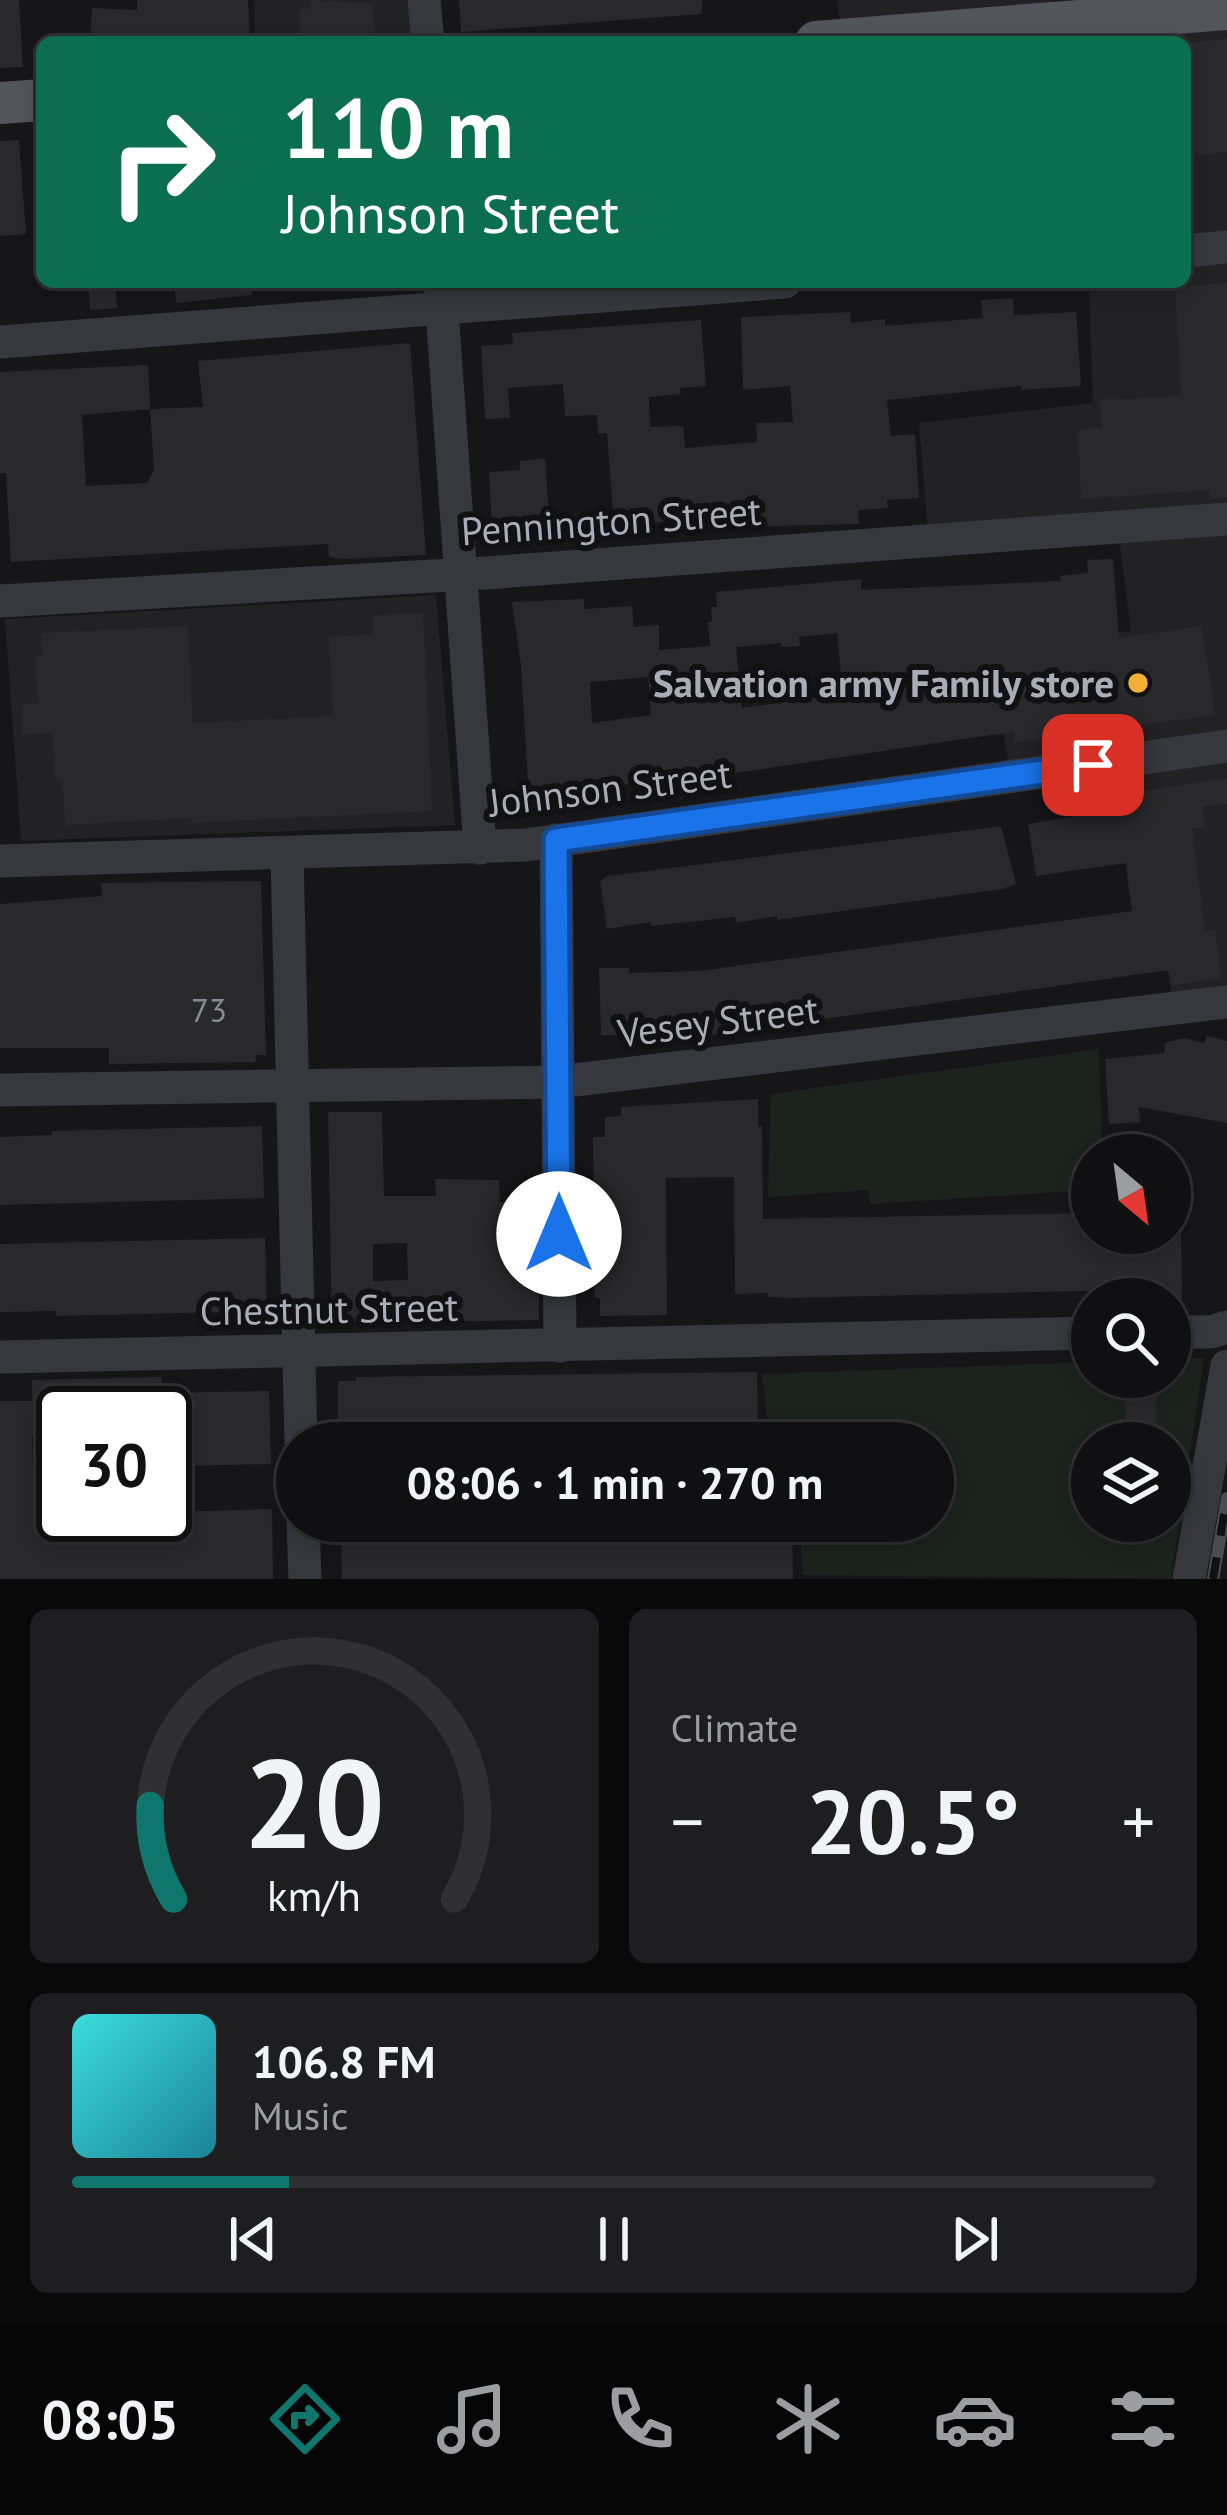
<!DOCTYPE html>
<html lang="en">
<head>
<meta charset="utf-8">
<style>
	body { margin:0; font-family:"PT Sans",sans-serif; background:#1e1e20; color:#f1f3f6; height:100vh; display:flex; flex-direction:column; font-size:45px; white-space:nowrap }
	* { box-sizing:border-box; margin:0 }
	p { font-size:39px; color:#9c9d9f }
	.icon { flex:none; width:66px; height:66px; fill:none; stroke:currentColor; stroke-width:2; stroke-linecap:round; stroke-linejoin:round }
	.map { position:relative; height:1579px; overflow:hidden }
	.drawer { display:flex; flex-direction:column; gap:30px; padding:30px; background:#09090a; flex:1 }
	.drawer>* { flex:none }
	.guide { position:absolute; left:36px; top:36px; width:1155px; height:252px; border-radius:18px; box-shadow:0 6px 18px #0003,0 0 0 3px #303032; background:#0b6e4f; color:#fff; overflow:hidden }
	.needle { width:78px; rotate:151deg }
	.fabs { position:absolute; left:1071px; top:1134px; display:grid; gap:24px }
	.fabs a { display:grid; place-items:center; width:120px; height:120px; border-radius:50%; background:#101012; box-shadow:0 6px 18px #0003,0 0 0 3px #303032; font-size:60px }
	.speed { position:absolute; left:36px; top:1386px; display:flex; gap:24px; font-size:60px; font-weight:700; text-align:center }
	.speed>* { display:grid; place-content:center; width:156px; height:156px; border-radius:50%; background:#101012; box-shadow:0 6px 18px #0003,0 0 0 3px #303032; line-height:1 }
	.speed .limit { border:6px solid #111; border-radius:18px; background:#fff; color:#111 }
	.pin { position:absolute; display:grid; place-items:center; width:102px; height:102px; color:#fff; margin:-51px; border-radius:24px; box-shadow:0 6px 18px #0006 }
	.me { position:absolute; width:132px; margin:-66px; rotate:0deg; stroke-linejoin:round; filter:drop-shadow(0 0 9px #0008) }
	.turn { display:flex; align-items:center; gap:42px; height:252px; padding:0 48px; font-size:54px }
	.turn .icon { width:156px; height:156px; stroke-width:2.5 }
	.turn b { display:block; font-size:84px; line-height:102px }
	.big { font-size:90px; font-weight:700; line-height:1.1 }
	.drawer .card { flex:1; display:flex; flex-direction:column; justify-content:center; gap:18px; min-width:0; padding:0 42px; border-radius:18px; background:#1e1e20 }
	.drawer .dial { align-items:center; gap:0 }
	.dial svg { height:312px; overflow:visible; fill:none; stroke:#303032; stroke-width:7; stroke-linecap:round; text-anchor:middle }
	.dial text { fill:#f1f3f6; stroke:none }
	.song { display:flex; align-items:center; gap:36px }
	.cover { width:144px; height:144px; border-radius:18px; background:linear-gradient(135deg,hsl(180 70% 55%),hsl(190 70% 35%)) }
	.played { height:12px; border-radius:6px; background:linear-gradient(90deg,#0f766e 20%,#303032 20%) }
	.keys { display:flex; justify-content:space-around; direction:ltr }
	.heat { display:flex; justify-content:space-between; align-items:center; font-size:66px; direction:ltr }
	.drawer .tiles { flex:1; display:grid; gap:30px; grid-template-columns:1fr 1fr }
	.card:last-child { grid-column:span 2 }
	.trip { position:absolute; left:276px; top:1422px; width:678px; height:120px; border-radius:60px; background:#101012; box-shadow:0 6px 18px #0003,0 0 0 3px #303032; font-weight:700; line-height:120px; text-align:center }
	.tabs { display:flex; height:192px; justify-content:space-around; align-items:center; background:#060607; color:#9c9d9f }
	.tabs .icon { width:84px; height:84px }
	.tabs .on { color:#0f766e }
	.tabs b { font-size:54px; color:#f1f3f6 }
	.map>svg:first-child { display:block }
	.built { fill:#222225 }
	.green { fill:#1c231d; fill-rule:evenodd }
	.building { fill:#29292c; fill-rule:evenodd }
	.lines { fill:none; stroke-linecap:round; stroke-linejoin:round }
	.minor { stroke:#37383d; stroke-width:33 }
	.major { stroke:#53555c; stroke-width:42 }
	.rail-casing { stroke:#4a4c52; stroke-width:12 }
	.rail { stroke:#111113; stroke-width:8; stroke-dasharray:22; stroke-linecap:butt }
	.route-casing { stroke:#114b97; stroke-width:30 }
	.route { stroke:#1a73e8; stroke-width:21 }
	.poi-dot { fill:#f2b134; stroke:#111113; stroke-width:4.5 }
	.labels { text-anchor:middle; stroke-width:12; stroke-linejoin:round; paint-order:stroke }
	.number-label { font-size:33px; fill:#888b94 }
	.street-label { font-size:39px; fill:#a8adb8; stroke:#111113 }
	.poi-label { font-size:39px; font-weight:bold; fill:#a8adb8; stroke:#111113; text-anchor:end }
</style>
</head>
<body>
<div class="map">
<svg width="1227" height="1579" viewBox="0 0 1227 1579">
	<rect width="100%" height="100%" fill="#161618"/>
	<!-- built -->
	<path class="built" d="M254,0h158l1,42h-158z
		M837,0h214l1,17 175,3v989l-53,4 -18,-124 -27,4 -15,-144 -105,17 -20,-116 142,-19 -14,-109 -189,10 -9,-109 174,-20 -4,-121h96v-240h-163l-181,-14z
		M436,595l19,230 -434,16 -16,-222z"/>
	<!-- green -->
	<path class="green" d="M1099,1049l3,106h-10v35l-222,14 -2,-14 -100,7 3,-103z
		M1204,1358l-33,221 -368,-4 -4,-54h134v-78h-163l-8,-69 330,-12v15h78v-18zM1092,1443h78v78h-78z"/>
	<!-- building -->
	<path class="building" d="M0,0h19l4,67 -23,1z
		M137,0h111l2,42h-160l2,-34 45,2z
		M310,0l63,3 2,33 -74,6 -2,-32 11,-2z
		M459,0h243v14l-241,18z
		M1227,39v113l-42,5v-114z
		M19,140l7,94 -26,2v-95z
		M88,282h27l2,26 -27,2z
		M174,282h78v13l-76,8z
		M1227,283v215l-16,1 -1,-9 -129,9 -3,-70 24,-1 -2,-28 81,-4 -6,-109z
		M1013,298l1,17 62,-3 5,74 -60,4v-4l-134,14 4,36 24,-2 4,64 -32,2 1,8 -30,2 1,14 -87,2 -11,-1v-9l-147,9 -7,-92 -9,1 -1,-19 -32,1 -2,-32 -55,4 2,30 -25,1 -4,-73 32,-2 -1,-11 189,-13 5,66 -26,2 1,6 -32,3 1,30 33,-1 2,22 72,-6 -1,-19 37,-1 -3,-36 -47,4 -2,-73 109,-5 1,11 34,-4v7l98,-8 -2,-18z
		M410,343l16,212 -81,4 -16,-2 -1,-13 -317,18 -5,-89h-6v-101l148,-7 2,44 53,-2 -5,-46zM150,409l4,60 -7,14 -61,3 -4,-71z
		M545,458l4,58 59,-5 2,30 -110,7 -7,-5 -4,-71 31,-2v-9z
		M1113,559l6,79 83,-12 13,89 -192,26h-8l-1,-9 -37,5 -343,51v-5l-38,7v16l-67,4v-8h-4l-1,-18 4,-1 -7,-118 -9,-63 72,-3v10l48,-3 2,21 25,-2v25l51,-4 -2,-24h4l-1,-15h6l-1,-15 145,-13v11l200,-9 -1,-5 28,-3 -1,-13zM837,633l6,61 -101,14 -6,-61 45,-4v4l19,-1 -1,-9zM648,677l3,38 -59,8 -2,-41z
		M423,613l9,198 -241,12v-5l-126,7 -2,-40 -8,-9 -2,-43 -30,2 -1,-31 16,-1 -3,-48h7l-1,-22 147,-7 5,97 140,-7 -4,-79 44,-3v-19z
		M1227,778v26l-24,2 1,22h-12l13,103 10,-2 6,49 -49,7 -3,-15 -465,66 -103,-1 -2,-67h30v5l71,-2 432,-60 -6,-48 -90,13 -8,-52 90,-15 -2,-14z
		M1001,826l15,58 -14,5 -225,31v-4l-41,7 -1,-6 -84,9v-4l-44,7 -7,-48 8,-5z
		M261,881l5,174h-11l1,7 -147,2v-16h-109v-144l102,-8 -1,-13z
		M1207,1036l20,5v82l-88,-16 1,15 -31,2 -4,-65 59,-6 2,-11 20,-4 18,5z
		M758,1099v28l4,-1 1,93 329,-6v20h89l1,66h-52l-8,-3v-6l-332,8 -22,-1v-4l-33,1 -1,-117 -68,1 1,137 -67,1v-18h-5l-2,-161h12v-20l16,-1v-9z
		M328,1112h54l2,84h52l-1,-17 64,1 1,22 38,1 1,117 -207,4zM407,1243l1,37 -35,1v-37z
		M262,1126l2,72 -264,7v-68l52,-2v-4z
		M265,1238l2,73 -211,5v-5l-56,1v-68z
		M757,1372l1,71h-400v-7l-20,1v-56h18v-4z
		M162,1377l1,16 106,-2 2,73 -89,2 -1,-31h-10v-22h-108v23h-31l1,35h30v44l209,-6 1,70h-273v-178h32v-21z
		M1125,1380h31l1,62 -31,1z
		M341,1521h451l1,58h-451z"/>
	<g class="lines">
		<!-- minor -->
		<path class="minor" d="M424,0l4,42
			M1185,251l42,-4
			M440,282l40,566
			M0,342l785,-60
			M0,601l485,-28 742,-54
			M556,840l4,506
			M287,855l14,588
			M0,861l526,-16 701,-99
			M0,1090l558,-8 669,-80
			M1170,1332h41l16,-5
			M0,1357l1092,-24
			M303,1521l2,58
			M1189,1579l38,-213"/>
		<!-- major -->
		<path class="major" d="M816,42l411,-33
			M0,103l42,-3"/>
		<!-- rail casing -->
		<g class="rail-casing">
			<path id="rail" d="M1213,1579l14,-81"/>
		</g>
		<!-- rail -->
		<use href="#rail" class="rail"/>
	</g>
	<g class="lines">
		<!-- route casing -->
		<g class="route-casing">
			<path id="route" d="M559,1234l-3,-394 537,-75"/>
		</g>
		<!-- route -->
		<use href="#route" class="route"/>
	</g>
	<!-- markers -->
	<circle class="poi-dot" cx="1138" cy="683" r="12"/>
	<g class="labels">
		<!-- number labels -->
		<g class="number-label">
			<text x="209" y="1022">73</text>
		</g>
		<!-- street labels -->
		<g class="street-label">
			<text transform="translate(611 521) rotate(-4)" y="14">Pennington Street</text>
			<text transform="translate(610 788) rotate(-7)" y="14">Johnson Street</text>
			<text transform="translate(718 1021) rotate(-7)" y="14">Vesey Street</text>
			<text transform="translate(329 1309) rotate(-1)" y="14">Chestnut Street</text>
		</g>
		<!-- poi labels -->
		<g class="poi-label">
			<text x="1114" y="697">Salvation army Family store</text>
		</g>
	</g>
</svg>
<div class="fabs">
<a><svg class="needle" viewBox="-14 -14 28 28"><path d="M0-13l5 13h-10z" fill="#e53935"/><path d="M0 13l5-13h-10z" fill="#9c9d9f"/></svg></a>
<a><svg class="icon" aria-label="search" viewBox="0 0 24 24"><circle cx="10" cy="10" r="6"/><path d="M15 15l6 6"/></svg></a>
<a><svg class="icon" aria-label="layers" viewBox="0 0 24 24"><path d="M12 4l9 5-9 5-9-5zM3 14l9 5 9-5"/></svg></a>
</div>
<div class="speed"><div class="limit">30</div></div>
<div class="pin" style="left:1093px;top:765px;background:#d93025"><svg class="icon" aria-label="arrive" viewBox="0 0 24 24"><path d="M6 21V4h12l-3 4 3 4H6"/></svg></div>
<svg class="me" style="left:559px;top:1234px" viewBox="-20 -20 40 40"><circle r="19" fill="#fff"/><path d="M0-13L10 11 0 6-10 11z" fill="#1a73e8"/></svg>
<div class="trip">08:06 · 1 min · 270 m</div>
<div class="guide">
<div class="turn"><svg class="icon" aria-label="right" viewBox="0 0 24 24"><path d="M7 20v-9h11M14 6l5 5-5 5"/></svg><div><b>110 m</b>Johnson Street</div></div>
</div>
</div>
<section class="drawer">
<div class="tiles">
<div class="card dial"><svg viewBox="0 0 100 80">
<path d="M14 69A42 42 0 1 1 86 69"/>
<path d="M14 69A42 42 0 0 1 8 45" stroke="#0f766e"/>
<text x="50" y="56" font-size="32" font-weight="700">20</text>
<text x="50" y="72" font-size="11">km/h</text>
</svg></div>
<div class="card"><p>Climate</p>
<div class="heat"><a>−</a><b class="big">20.5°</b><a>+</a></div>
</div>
<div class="card">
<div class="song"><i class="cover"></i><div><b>106.8 FM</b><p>Music</p></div></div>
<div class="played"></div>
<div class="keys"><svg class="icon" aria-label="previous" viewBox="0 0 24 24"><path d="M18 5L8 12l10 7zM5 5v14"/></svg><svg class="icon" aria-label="pause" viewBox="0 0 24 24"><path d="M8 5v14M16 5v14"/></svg><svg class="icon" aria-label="next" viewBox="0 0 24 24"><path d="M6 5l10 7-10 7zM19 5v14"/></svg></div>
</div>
</div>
</section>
<nav class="tabs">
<b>08:05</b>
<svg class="icon on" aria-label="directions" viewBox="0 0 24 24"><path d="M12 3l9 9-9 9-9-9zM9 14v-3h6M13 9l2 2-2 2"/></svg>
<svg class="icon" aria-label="music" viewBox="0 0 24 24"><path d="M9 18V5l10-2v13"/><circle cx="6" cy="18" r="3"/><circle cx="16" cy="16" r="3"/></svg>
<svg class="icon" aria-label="phone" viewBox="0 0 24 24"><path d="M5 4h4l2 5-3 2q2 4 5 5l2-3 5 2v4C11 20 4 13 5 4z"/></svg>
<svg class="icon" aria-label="climate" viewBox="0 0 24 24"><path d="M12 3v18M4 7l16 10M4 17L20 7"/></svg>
<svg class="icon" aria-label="car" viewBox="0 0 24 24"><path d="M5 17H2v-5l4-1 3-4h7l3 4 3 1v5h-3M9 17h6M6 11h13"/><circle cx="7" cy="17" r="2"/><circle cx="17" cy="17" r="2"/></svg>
<svg class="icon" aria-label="filters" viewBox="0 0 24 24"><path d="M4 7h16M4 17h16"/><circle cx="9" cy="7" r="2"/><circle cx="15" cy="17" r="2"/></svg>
</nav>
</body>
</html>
